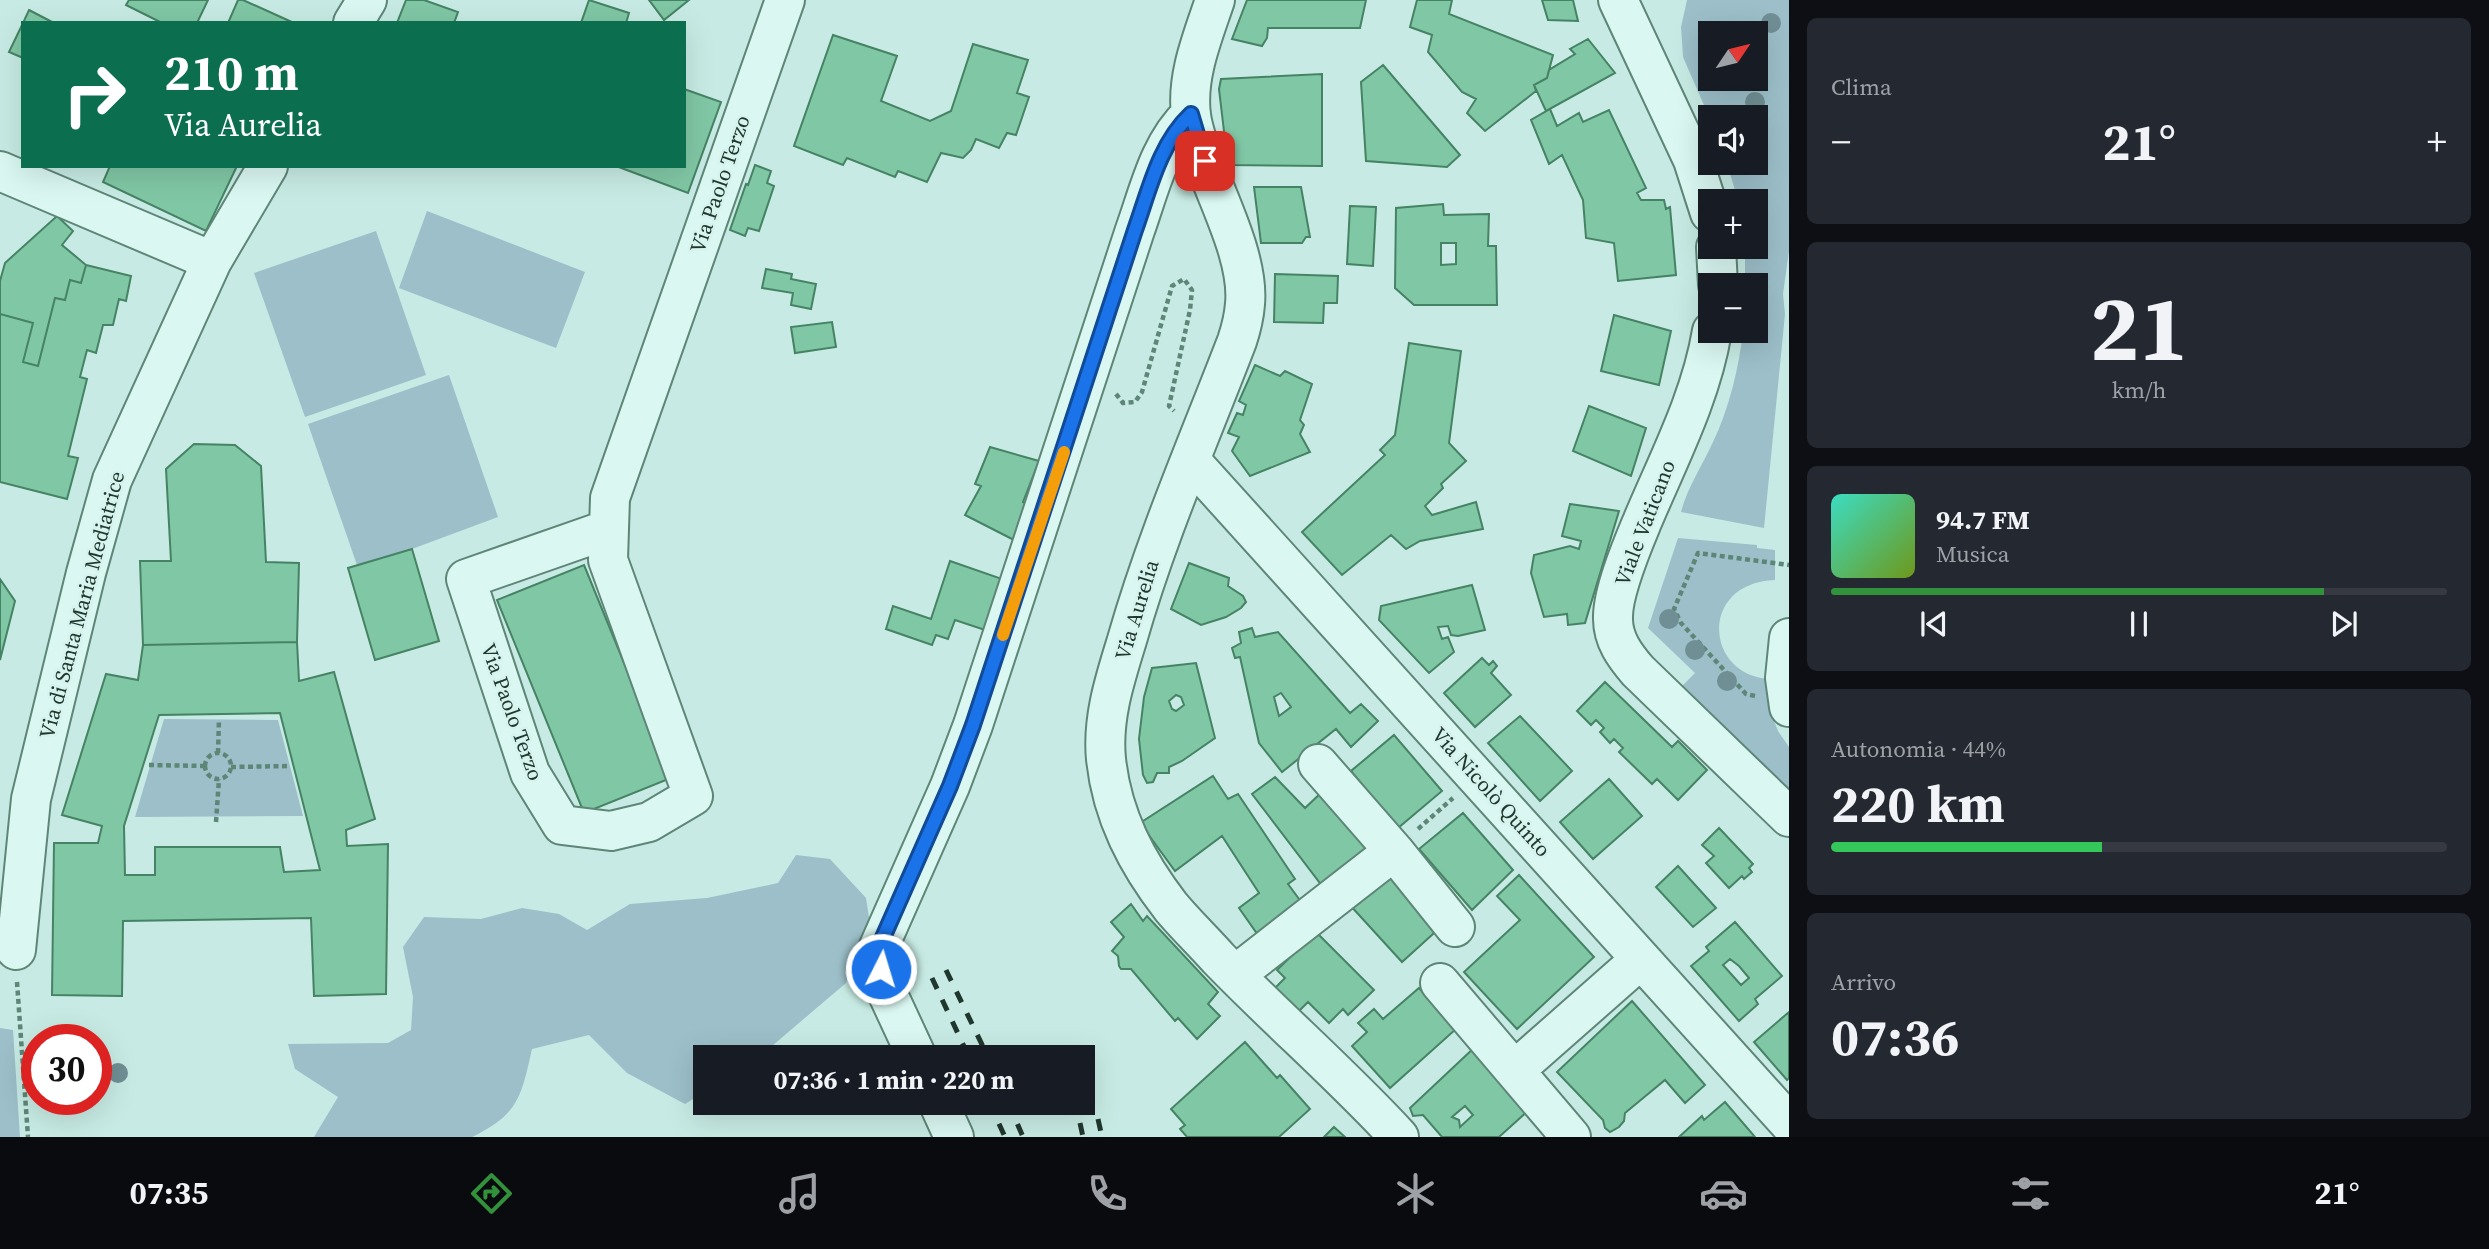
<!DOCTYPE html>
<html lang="it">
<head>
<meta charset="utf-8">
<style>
	body { margin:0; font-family:"Source Serif 4",serif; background:#242831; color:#f1f3f6; height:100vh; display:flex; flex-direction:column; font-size:26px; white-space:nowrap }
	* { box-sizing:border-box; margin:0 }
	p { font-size:23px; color:#9ea1a6 }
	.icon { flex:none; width:38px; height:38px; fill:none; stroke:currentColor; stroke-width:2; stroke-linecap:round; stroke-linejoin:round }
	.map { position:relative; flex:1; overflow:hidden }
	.drawer { display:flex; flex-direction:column; gap:18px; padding:18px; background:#0d0f14; width:700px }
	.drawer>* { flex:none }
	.banner { position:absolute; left:21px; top:21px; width:665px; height:147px; border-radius:0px; box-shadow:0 7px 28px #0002; background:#0b6e4f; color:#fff; overflow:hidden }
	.needle { width:46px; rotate:55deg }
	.buttons { position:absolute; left:1698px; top:21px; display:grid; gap:14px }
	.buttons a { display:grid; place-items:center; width:70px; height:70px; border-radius:0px; background:#171b24; box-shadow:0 7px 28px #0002; font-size:35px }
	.speed { position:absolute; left:21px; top:1024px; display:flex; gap:14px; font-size:35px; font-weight:700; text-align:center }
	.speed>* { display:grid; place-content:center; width:91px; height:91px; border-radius:50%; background:#171b24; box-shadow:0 7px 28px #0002; line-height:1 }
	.speed .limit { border:10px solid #d22; background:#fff; color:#111 }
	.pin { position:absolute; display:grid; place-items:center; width:60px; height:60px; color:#fff; margin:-30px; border-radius:14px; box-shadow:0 4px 10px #0006 }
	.me { position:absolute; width:77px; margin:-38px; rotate:5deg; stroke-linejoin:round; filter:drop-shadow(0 0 5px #0008) }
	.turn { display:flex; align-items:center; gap:24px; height:147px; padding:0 28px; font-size:32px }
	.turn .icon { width:91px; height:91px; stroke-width:2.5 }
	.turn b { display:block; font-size:49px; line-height:60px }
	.big { font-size:52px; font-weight:700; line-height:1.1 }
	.drawer .tile { flex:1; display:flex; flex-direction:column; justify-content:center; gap:10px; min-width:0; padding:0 24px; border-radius:10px; background:#242831 }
	.drawer .dial { align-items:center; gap:0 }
	.dial b { font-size:91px; line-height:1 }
	.song { display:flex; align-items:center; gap:21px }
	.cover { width:84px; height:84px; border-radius:10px; background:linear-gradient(135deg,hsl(170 70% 55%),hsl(80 70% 35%)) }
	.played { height:7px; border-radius:4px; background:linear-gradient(90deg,#32913b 80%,#363941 80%) }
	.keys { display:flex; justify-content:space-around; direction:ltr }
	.heat { display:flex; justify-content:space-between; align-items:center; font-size:38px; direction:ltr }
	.charge { height:10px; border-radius:5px; background:linear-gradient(90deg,#34c759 44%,#363941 0) }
	.trip { position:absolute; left:693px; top:1045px; width:402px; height:70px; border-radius:0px; background:#171b24; box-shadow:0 7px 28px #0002; font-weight:700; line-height:70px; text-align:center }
	.menu { display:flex; height:112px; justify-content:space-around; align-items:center; background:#090b0e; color:#9ea1a6 }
	.menu .icon { width:49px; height:49px }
	.menu .selected { color:#32913b }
	.menu b { font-size:32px; color:#f1f3f6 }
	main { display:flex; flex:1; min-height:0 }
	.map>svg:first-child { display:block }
	.green { fill:#9cbfc9; fill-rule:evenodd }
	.building { fill:#80c7a5; stroke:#458364; stroke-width:2; fill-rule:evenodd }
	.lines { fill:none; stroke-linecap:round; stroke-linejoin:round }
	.minor-casing { stroke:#5e8677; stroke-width:42 }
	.path { stroke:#5e8677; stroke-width:4.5; stroke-dasharray:5 3.5; stroke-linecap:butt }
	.minor { stroke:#daf7f1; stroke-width:38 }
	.rail { stroke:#20372e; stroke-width:5; stroke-dasharray:12 12; stroke-linecap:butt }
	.tree { fill:#708f94 }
	.route-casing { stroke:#114b97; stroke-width:18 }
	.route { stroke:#1a73e8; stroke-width:12 }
	.slow { stroke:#f59e0b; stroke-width:12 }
	.labels { text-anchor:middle; stroke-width:5; stroke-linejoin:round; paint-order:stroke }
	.street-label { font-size:21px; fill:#20372e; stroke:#d6f3ee }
</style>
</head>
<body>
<main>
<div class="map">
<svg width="1789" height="1137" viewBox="0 0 1789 1137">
	<rect width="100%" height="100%" fill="#c7ebe4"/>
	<!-- green -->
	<path class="green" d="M1687,0h102v251l-6,43 2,20 -21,214 -83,-16c7,-26 21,-46 32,-70 16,-33 26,-75 30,-111h12v-46h-10v-38h10v-46h-17l-11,-38h28v-46l-45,2 -27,-62 -2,-30zM1755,33v46h-45v-46z
		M427,211l158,61 -29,76 -157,-60z
		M376,231l50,144 -121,42 -51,-144z
		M449,375l49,142 -86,32 -55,16 -49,-141z
		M1678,538l79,7v3l18,2v30c-78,3 -70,98 -3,99v37l6,15 11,16v47l-108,-107 14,-14 -47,-45z
		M164,719l114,1 25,96 -168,1z
		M796,855l34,4 36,39 4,26 -24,59 -87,74h-54v35l-20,12 -58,-31 -38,-38 -57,14c-11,48 -13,65 -60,88h-158l24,-40 -43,-28 -7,-25 100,-1 23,-13 2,-33 -10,-50 21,-30 57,2 41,-11 37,6 28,16 43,-26 77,-6 71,-15z
		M0,1028l13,2 7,107h-20z"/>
	<!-- building -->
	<path class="building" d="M129,0h79l-11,23h-35l-36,-18z
		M238,0h5l51,23h-66z
		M406,0h18l34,12 -4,11h-57z
		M589,0l40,13 -3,10h-45z
		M649,0h40l-25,20z
		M1247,0h119l-6,28h-92l-1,10 -5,8 -30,-7z
		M1417,0h35l-3,14 104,41 -6,23 -13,7 2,6 -51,40 -18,-18 9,-14 -14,-7 -34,-40 4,-17 -22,-8z
		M1542,0h31l5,21 -30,-1z
		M29,10l25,13h-31z
		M23,23v35l-14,-6z
		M833,35l64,21 -16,45 49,20 21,-10 22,-67 55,16 -11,33 12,4 -13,38 -9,-2 -8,15 -23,-9 -5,11 -8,8 -22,-5 -14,29 -29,-11 -3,6 -48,-19 -4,7 -49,-19z
		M1588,39l27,34 -69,38 -12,-26 13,-7 2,-8 26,-16 -5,-5z
		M1383,65l77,90 -13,12 -81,-6 -5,-79z
		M1322,74v92l-94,-1 -9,-76 2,-10z
		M684,89l37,13 -33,91 -72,-27h68z
		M1550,109l7,17 22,-13 4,9 26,-12 37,78 -9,5 4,7h23l2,9 4,-2 6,68 -58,6 -4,-38 -28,-5 -3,-38 -21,-45 -13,9 -18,-44z
		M755,165l16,6 -4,12 7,3 -15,45 -11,-3 -3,8 -15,-6 16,-46 2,1z
		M110,166h127l-31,65 -103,-49z
		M1254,187h47l9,50h-4l-4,6h-41z
		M1443,204l1,11 45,-1 -1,32h8l1,59h-83l-19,-17 1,-80zM1441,243h15v21l-15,1z
		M1350,206l26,1 -3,59 -26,-2z
		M57,216l16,15 -11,14 24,20 -5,18 -11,-3 -5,20 -10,-2 -17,68 -15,-4 10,-39 -33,-9v-33l5,-18z
		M86,265l45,11 -5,25 -7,-2 -6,26h-10l-7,28 -9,-3 -7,27 7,2 -19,77 10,2 -11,41 -67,-17v-168l33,9 -10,39 15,4 17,-68 10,2 5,-20 11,3z
		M766,269l26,5 -1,5 25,5 -5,25 -20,-4 2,-12 -31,-5z
		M1275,274l63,2 -1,27h-13l-1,20 -49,-1z
		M1614,315l57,16 -12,54 -58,-14z
		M832,322l4,25 -41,6 -4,-26z
		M1409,343l52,8 -12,92 17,18 -25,23 2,4 -18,18 7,9 44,-13 7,27 -63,12 -14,8 -15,-14 -49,40 -40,-43 83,-77 -5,-5 15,-15z
		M1255,365l25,11 5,-5 27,13 -12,36 4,5 -4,9 10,18 -60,24 -18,-25 7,-14 -11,-4 9,-20 6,2 3,-10 -7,-4z
		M1589,406l57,22 -15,48 -58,-25z
		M194,444l41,1 26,21 5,96 33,1 -2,79 -154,3 -3,-84h31l-5,-92z
		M990,447l49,14 -16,41 5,3 -14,35 -49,-25 16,-29 -6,-2z
		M1570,504l49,7 -34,112 -17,2 -1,-11 -23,3 -13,-44 3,-18 36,-9 9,3 2,-8 -19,-5z
		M412,549l27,92 -64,19 -27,-92z
		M950,561l55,19 -17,51 -33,-11 -7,19 -12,-4 -4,10 -46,-16 7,-23 38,13z
		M1189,563l40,15 -1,8 15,10 3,6 -5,6 -15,9 -25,8 -30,-16z
		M584,565l87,213 -87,35 -87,-213z
		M0,579l15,22 -15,59z
		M1472,585l13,45 -27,6 -7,-1 -3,-9 -10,1 4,12 6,-2 6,15 -25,21 -50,-53 2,-14z
		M1252,628l3,9 23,-5 72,81 11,-9 17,17 -27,26 -15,-18 -54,43 -23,-29 -19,-86 -5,1 -3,-10 9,-5 -2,-11zM1281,693l10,14 -12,9 -5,-19z
		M297,642l2,39 35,-9 41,147 -29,11 1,16 41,-2 -2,150 -72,2 -3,-78 -188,3 -1,75 -70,-1 2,-152h44l4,-17 -40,-11 44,-141 32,6 5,-35zM280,713l40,157 -36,2 -4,-25h-125v28h-30l-1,-49 35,-111z
		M1482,658l7,7 4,-4 4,5 -6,7 20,22 -36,32 -31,-34z
		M1196,663l19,75 -33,23 -13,6v6h-12l-4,9 -6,1 -4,-8 -4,-36 5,-42 8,-29zM1176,695l5,2 3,8 -8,6 -4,-2 -3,-8z
		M1605,682l67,65 6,-6 29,29 -29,30 -21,-21 -5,5 -33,-32 4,-4 -9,-9 -4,4 -10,-11 4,-4 -8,-8 -5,5 -14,-14z
		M1520,716l52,55 -32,30 -52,-58z
		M1394,735l48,56 -44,37 -47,-57z
		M1213,776l15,23 10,-5 57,85 -7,5 14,19 -44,32 -19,-27 20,-15 -37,-57 -47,35 -35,-48z
		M1275,777l30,31 18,-17 53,59 -50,41 -74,-97z
		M1609,779l33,37 -49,43 -33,-37z
		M1463,813l50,57 -41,40 -53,-61z
		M1719,828l34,36 -4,4 3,4 -8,7 -2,-3 -13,12 -23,-25 8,-7 -12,-11z
		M1678,866l38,42 -23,19 -37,-40z
		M1390,867l53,58 -41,37 -53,-58z
		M1519,875l75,82 -77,72 -53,-57 56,-52 -23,-24z
		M1131,904l12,17 4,-5 71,76 -10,12 12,12 -23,23 -19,-21 -3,3 -44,-52h-10l-2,-3 -1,-10 -6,-5 12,-14 -13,-15z
		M1735,922l47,54 -27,23 3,5 -19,17 -48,-55 18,-15 -3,-4zM1730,959l9,7 10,12 -8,7 -18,-20z
		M1316,932l58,58 -26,25 -5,-6 -14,14 -21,-21 -10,10 -23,-24 10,-10 -8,-8z
		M1419,988l37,41 -66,59 -38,-42 15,-14 -9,-9 16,-14 9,10z
		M1632,1001l73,84 -20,18 -20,-23 -40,33 -1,8 -5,6 -9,5 -5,-4 -2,-8 -46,-48z
		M1789,1012v66l-2,2 -33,-38z
		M1245,1042l32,36 3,-3 30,34 -31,28h-92l-7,-8 5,-4 -14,-16z
		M1476,1046l54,63 -31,28h-57l-19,-22 -10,1 -3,-8zM1465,1106l8,9 -13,12 -1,-7 -7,-3z
		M1725,1102l30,35h-76l23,-21 2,4z
		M1334,1127l11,10h-21z"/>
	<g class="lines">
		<!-- minor casing -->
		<g class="minor-casing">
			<path id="minor" d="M1215,0c-12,36 -29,76 -24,115 2,17 9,34 15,51 15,41 43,95 39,138 -1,13 -4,25 -8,37 -38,99 -81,197 -110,299 -12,39 -25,78 -21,119 6,57 31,104 65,148 15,18 32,34 47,51 59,61 124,117 181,179
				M1618,0l75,160 17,53
				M353,23l14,-23
				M0,171l212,90
				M1716,247l2,38
				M1712,331c-11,67 -44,129 -70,191 -10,24 -30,71 -29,97 0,21 12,37 25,52l151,146
				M1191,461l598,662
				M609,529l-143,50 64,194 32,52 49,6 38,-9 44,-26 -85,-236 2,-62 175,-498
				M1789,638l-4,40 4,29
				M1318,764l76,87 61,76
				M16,950l15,-151 55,-226 26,-93 100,-219 56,-95
				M1235,975l159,-124
				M1440,983l131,154
				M917,1057l-32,-69 -8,-37 73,-165 23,-61 162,-495c14,-39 24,-86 56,-116
				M1515,1070l126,-111
				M938,1102l16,35"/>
		</g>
		<!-- path -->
		<path class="path" d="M1116,394l7,9 12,-1 7,-10 30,-106 12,-7 8,11 -2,20 -21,96 5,5
			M1755,696l-9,-2 -65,-71 -7,-14 24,-56 91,12
			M218,753l1,-34
			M205 766a13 13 0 1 1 26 0a13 13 0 1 1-26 0Z
			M149,765l56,1
			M231,767l59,-1
			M216,822l3,-43
			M1418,829l35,-31
			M17,982l11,155"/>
		<!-- minor -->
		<use href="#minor" class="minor"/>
		<!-- rail -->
		<path class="rail" d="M946,970l42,87
			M932,978l37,79
			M989,1102l16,35
			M1008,1102l15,35
			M1098,1119l4,18
			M1080,1123l3,14"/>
	</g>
	<!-- trees -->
	<g class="tree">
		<circle cx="1771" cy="23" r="10"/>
		<circle cx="1755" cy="102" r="10"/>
		<circle cx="1669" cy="619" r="10"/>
		<circle cx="1695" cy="650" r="10"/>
		<circle cx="1727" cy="681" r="10"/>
		<circle cx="118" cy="1073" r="10"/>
	</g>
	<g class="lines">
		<!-- route casing -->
		<g class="route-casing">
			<path id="route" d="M881,969l-4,-18 73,-165 23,-61 162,-495c14,-39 24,-86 56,-116l14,47"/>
		</g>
		<!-- route -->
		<use href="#route" class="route"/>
		<!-- slow -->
		<path class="slow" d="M1003,635l61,-183"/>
	</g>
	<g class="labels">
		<!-- street labels -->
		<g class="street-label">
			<text transform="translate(720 184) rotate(-71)" y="7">Via Paolo Terzo</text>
			<text transform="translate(1645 523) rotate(-69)" y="7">Viale Vaticano</text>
			<text transform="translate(82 605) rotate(-75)" y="7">Via di Santa Maria Mediatrice</text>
			<text transform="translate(1137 610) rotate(-73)" y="7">Via Aurelia</text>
			<text transform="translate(512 712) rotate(70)" y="7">Via Paolo Terzo</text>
			<text transform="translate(1491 792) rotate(48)" y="7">Via Nicolò Quinto</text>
		</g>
	</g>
</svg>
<div class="buttons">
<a><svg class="needle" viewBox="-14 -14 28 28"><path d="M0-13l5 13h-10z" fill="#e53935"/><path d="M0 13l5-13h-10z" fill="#9ea1a6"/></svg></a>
<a><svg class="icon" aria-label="sound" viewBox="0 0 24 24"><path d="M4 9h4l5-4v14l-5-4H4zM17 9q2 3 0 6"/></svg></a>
<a>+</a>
<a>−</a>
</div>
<div class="speed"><div class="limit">30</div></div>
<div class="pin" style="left:1205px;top:161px;background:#d93025"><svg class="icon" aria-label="arrive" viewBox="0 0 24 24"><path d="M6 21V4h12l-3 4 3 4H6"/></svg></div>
<svg class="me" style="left:881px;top:969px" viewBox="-20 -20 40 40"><circle r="17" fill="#1a73e8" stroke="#fff" stroke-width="3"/><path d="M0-11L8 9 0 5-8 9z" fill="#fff"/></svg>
<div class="trip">07:36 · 1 min · 220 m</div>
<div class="banner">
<div class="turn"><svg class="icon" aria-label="right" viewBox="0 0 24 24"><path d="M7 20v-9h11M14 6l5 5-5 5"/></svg><div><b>210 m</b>Via Aurelia</div></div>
</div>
</div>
<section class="drawer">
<div class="tile"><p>Clima</p>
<div class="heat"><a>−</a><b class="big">21°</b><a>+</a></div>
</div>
<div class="tile dial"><b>21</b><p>km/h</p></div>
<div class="tile">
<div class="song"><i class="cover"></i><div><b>94.7 FM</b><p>Musica</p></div></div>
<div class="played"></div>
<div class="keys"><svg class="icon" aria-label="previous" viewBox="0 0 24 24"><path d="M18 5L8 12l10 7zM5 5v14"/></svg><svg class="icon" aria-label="pause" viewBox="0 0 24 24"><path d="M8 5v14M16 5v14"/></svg><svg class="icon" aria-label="next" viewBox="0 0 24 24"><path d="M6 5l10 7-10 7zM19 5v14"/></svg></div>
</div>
<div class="tile"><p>Autonomia · 44%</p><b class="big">220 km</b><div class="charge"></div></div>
<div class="tile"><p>Arrivo</p><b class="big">07:36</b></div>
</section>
</main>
<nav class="menu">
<b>07:35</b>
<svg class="icon selected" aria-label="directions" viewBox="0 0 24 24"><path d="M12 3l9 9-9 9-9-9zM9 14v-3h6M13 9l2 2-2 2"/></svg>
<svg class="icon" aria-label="music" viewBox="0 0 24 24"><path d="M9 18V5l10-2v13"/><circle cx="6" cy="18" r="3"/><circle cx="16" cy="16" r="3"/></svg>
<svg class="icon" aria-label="phone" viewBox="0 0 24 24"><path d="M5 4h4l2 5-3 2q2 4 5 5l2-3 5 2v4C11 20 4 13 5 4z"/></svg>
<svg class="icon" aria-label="climate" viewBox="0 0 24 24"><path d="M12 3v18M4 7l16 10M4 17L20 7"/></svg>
<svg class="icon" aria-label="car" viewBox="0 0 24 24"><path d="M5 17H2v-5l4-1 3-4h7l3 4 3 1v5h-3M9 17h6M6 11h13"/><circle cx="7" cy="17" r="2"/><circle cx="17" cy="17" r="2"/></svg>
<svg class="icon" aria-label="filters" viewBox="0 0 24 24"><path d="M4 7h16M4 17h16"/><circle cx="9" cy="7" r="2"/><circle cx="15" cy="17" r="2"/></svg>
<b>21°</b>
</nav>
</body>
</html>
